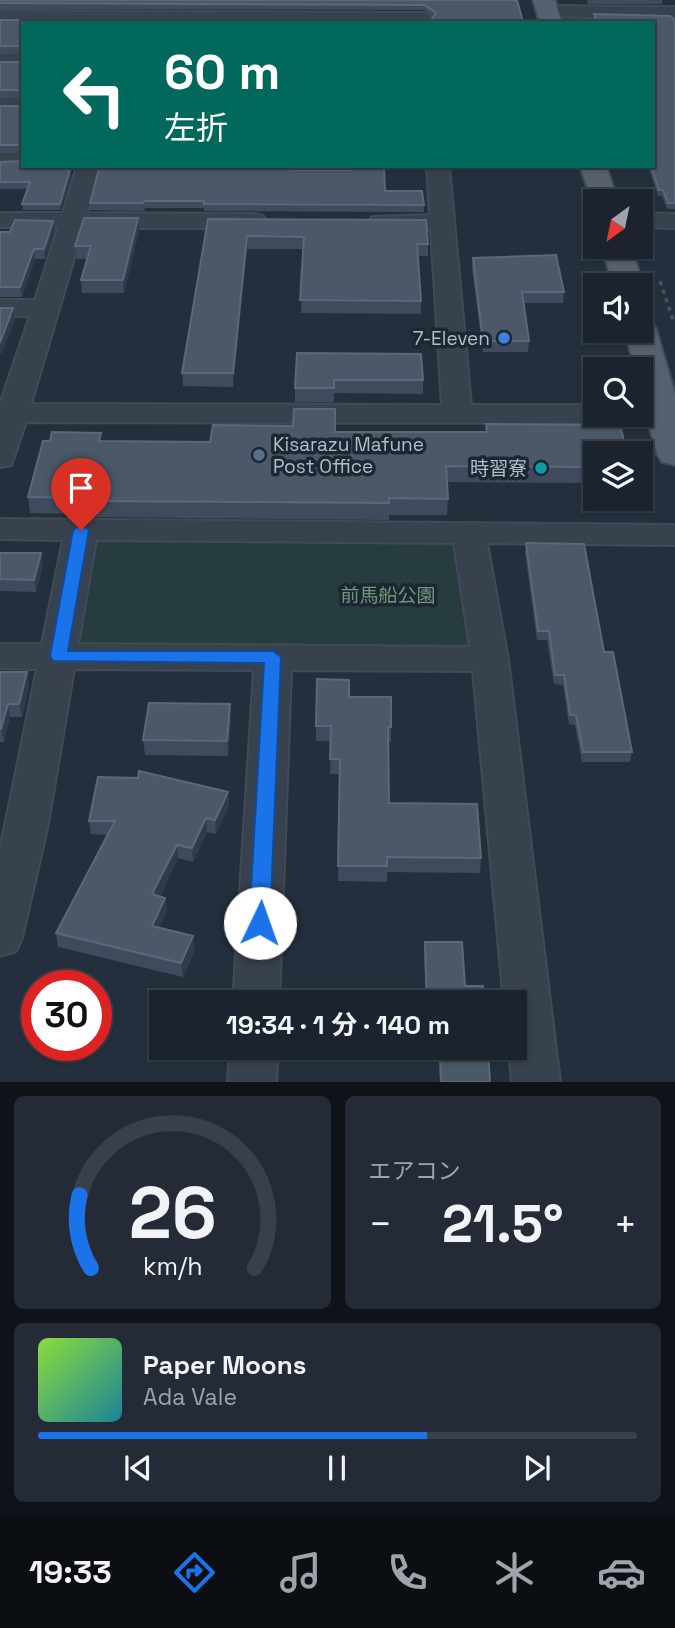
<!DOCTYPE html>
<html lang="ja">
<head>
<meta charset="utf-8">
<style>
	body { margin:0; font-family:"Space Grotesk","Noto Sans JP",sans-serif; background:#242b36; color:#f1f3f6; height:100vh; display:flex; flex-direction:column; font-size:26px; white-space:nowrap }
	* { box-sizing:border-box; margin:0 }
	p { font-size:23px; color:#a0a4aa }
	.icon { flex:none; width:38px; height:38px; fill:none; stroke:currentColor; stroke-width:2; stroke-linecap:round; stroke-linejoin:round }
	.map { position:relative; height:1082px; overflow:hidden }
	.side { display:flex; flex-direction:column; gap:14px; padding:14px; background:#0f1319; flex:1 }
	.side>* { flex:none }
	.banner { position:absolute; left:21px; top:21px; width:634px; height:147px; border-radius:0px; box-shadow:0 2px 5px #0004,0 0 0 2px #39404a; background:#00695c; color:#fff; overflow:hidden }
	.needle { width:46px; rotate:213deg }
	.controls { position:absolute; left:583px; top:189px; display:grid; gap:14px }
	.controls a { display:grid; place-items:center; width:70px; height:70px; border-radius:0px; background:#1b232e; box-shadow:0 2px 5px #0004,0 0 0 2px #39404a; font-size:35px }
	.speed { position:absolute; left:21px; top:970px; display:flex; gap:14px; font-size:35px; font-weight:700; text-align:center }
	.speed>* { display:grid; place-content:center; width:91px; height:91px; border-radius:50%; background:#1b232e; box-shadow:0 2px 5px #0004,0 0 0 2px #39404a; line-height:1 }
	.speed .limit { border:10px solid #d22; background:#fff; color:#111 }
	.pin { position:absolute; display:grid; place-items:center; width:60px; height:60px; color:#fff; margin:-72px -30px; border-radius:50% 50% 50% 0; rotate:-45deg; box-shadow:0 0 7px #0007 }
	.pin .icon { rotate:45deg }
	.me { position:absolute; width:77px; margin:-38px; rotate:3deg; stroke-linejoin:round; filter:drop-shadow(0 0 5px #0008) }
	.turn { display:flex; align-items:center; gap:24px; height:147px; padding:0 28px; font-size:32px }
	.turn .icon { width:91px; height:91px; stroke-width:2.5 }
	.turn b { display:block; font-size:49px; line-height:60px }
	.big { font-size:52px; font-weight:700; line-height:1.1 }
	.side .widget { flex:1; display:flex; flex-direction:column; justify-content:center; gap:10px; min-width:0; padding:0 24px; border-radius:10px; background:#242b36 }
	.side .dial { align-items:center; gap:0 }
	.dial svg { height:182px; overflow:visible; fill:none; stroke:#39404a; stroke-width:7; stroke-linecap:round; text-anchor:middle }
	.dial text { fill:#f1f3f6; stroke:none }
	.song { display:flex; align-items:center; gap:21px }
	.cover { width:84px; height:84px; border-radius:10px; background:linear-gradient(135deg,hsl(90 70% 55%),hsl(190 70% 35%)) }
	.played { height:7px; border-radius:4px; background:linear-gradient(90deg,#1a73e8 65%,#39404a 65%) }
	.keys { display:flex; justify-content:space-around; direction:ltr }
	.heat { display:flex; justify-content:space-between; align-items:center; font-size:38px; direction:ltr }
	.side .tiles { flex:1; display:grid; gap:14px; grid-template-columns:1fr 1fr }
	.widget:last-child { grid-column:span 2 }
	.trip { position:absolute; left:149px; top:990px; width:378px; height:70px; border-radius:0px; background:#1b232e; box-shadow:0 2px 5px #0004,0 0 0 2px #39404a; font-weight:700; line-height:70px; text-align:center }
	.dock { display:flex; height:112px; justify-content:space-around; align-items:center; background:#0b0e12; color:#a0a4aa }
	.dock .icon { width:49px; height:49px }
	.dock .selected { color:#1a73e8 }
	.dock b { font-size:32px; color:#f1f3f6 }
	.map>svg:first-child { display:block }
	.green { fill:#263c3f }
	.lines { fill:none; stroke-linecap:round; stroke-linejoin:round }
	.minor-casing { stroke:#414a57; stroke-width:4 }
	.major-casing { stroke:#414a57; stroke-width:4 }
	.path { stroke:#3f5557; stroke-width:3.5; stroke-dasharray:4.5 4.5; stroke-linecap:butt }
	.minor { fill:#38414e; fill-rule:evenodd }
	.major { fill:#56606e; fill-rule:evenodd }
	.wall { fill:#3f4b5c }
	.shaded-wall { fill:#2f3b4b }
	.building { fill:#4b5868; stroke:#5c6777; stroke-width:2 }
	.route { fill:#1a73e8; stroke:#114b97; stroke-width:2 }
	.shop-dot { fill:#3f7fe0; stroke:#1d2633; stroke-width:2.5 }
	.service-dot { fill:#5c6f8a; stroke:#1d2633; stroke-width:2.5 }
	.culture-dot { fill:#0f9aa8; stroke:#1d2633; stroke-width:2.5 }
	.labels { text-anchor:middle; stroke-width:7; stroke-linejoin:round; paint-order:stroke }
	.poi-label { font-size:19px; fill:#b4bcc9; stroke:#1d2633; text-anchor:end }
	.park-label { font-size:19px; fill:#6b9a76; stroke:#1d2633 }
</style>
</head>
<body>
<div class="map">
<svg width="675" height="1082" viewBox="0 0 675 1082">
	<rect width="100%" height="100%" fill="#242f3e"/>
	<!-- green -->
	<path class="green" d="M90,535l373,3 17,116 -409,-5z"/>
	<g class="lines">
		<!-- minor casing -->
		<g class="minor-casing">
			<path id="minor" d="M548,6l127,1v12l-134,-3 -2,-4 2,-4z
				M0,11l424,2 9,6 -2,4h-431z
				M0,54h23v12h-23z
				M0,98h23v12h-23z
				M0,153h23v13h2l-25,1z
				M77,166h23l-13,47 167,1 9,2 3,5 -3,5 -9,2h-171l-52,176 411,1 -11,-176 -59,-2 -3,-5 3,-5 58,-2 -3,-49h22l22,239h124v10h14l-3,5 -11,3 -569,-1 -15,43 -11,2v-63l30,-88h-30v-16h35l23,-72 -58,-1v-14h63z
				M640,213l35,1v14l-35,-1z
				M640,406h35v18l-46,-3 -4,-6h15z
				M0,519l675,6v20l-188,-2 21,116 52,423h-48l-3,-34h5v-45h-10l-31,-332 -182,-1 -12,333h-46l21,-333 -180,-1 -26,155 -26,114 -6,13 -16,5v-106l37,-181 -37,-1v-24h42l21,-104 -63,-1zM96,540l358,3 16,104 -392,-3z
				M230,1048h48l-2,34h-48z"/>
		</g>
		<!-- major casing -->
		<g class="major-casing">
			<path id="major" d="M533,0h22l7,23h-22z
				M580,166h26l12,35h-23l-1,6z
				M602,247h29l12,38 -3,4v-4h-27z
				M640,320l11,2 5,7 19,65v71l-13,-3 -5,-8 -17,-63v-22h-5l-10,-38h15z"/>
		</g>
		<!-- path -->
		<path class="path" d="M660,281l13,39"/>
		<!-- minor -->
		<use href="#minor" class="minor"/>
		<!-- major -->
		<use href="#major" class="major"/>
	</g>
	<!-- wall -->
	<path class="wall" d="M0,0h517l6,22 -500,1v29h-23v-32h431l2,-3 -9,-7 -424,-1z
		M587,0h75v4h-74z
		M594,14l81,6v189h-8l-5,-13h-4l-10,-30h5v-143h-59l-1,-3z
		M0,62h23v34h-23z
		M0,106h23v45h-23z
		M0,162l71,4 -1,4 1,7 -10,33h-38l-1,-6 5,-15h-27z
		M293,166v4h56l25,-2 11,23 39,14v7l-220,-1v-3h-59l-1,3 -54,-1v-7z
		M208,219l220,25v12h-10l3,45v13l-120,-1 2,-64h-56l-14,138 -50,-1 -1,-13z
		M53,221l1,10 -9,28h-10l-13,38h-22v-65h10z
		M139,231l-15,62h-42l-1,-13 6,-21h-10l-2,-13z
		M473,258l91,34 -1,11h-40l6,38 -1,11h-45l-11,-83z
		M421,354l2,26v14l-89,-1v9h-39v-14z
		M486,424l109,29v30l-148,-1 1,17 -1,16h-58v5l-300,-3 -1,-3 -58,-1 -2,-16 22,-56 160,1 125,-10h150z
		M526,543l78,109 28,100 -2,10h-48l-7,-37 -6,-1 -6,-39 -9,-1 -7,-44h-10l-12,-88z
		M0,553h41l2,12 -7,27 -36,-1z
		M0,672h27l2,13 -7,32h-12l-6,25h-4z
		M349,697l42,30v15h-3l1,61 92,55 -1,15 -93,-1v10l-49,-1 2,-107h-10l1,-33h-15v-15z
		M231,719l-3,37 -83,-1 -2,-15z
		M228,792l1,13 -13,29 -9,-2 -14,30 -15,-4 -18,38 5,2 2,13 -8,17 34,8 2,14 -12,27 -125,-30 -2,-14 51,-98 -16,-1 -2,-13z
		M425,942l40,44 19,17h-58l-2,-46z
		M438,1048h50l2,34h-50z"/>
	<!-- shaded-wall -->
	<path class="shaded-wall" d="M70,170l1,7 -10,33 -1,-6z
		M138,218l1,13 -15,62 -1,-13z
		M53,221l1,10 -9,28 -1,-10z
		M247,236v13l-14,138v-14z
		M34,249l1,10 -13,38 -2,-10z
		M13,308l2,11 -13,35h-2v-11z
		M41,553l2,12 -7,27 -2,-12z
		M27,672l2,13 -7,32 -3,-13z
		M8,704l2,13 -6,25 -3,-13z
		M230,704l1,15 -3,37 -1,-15z
		M228,792l1,13 -13,29 -1,-14z
		M206,818l1,14 -14,30 -1,-14z
		M177,845l1,13 -24,50 -2,-14z
		M165,898l2,13 -14,29 -1,-14z
		M193,936l2,14 -12,27 -2,-14z"/>
	<!-- building -->
	<path class="building" d="M0,0h517l6,22h6l1,1h-507v23h-23v-26h431l5,-7 -12,-8 -424,-2z
		M594,14l76,2 5,4v183h-7l-5,-13h-4l-8,-24h2v-143h-56z
		M0,62h23v28h-23z
		M0,106h23v39h-23z
		M23,161v5h45l-1,4h3l-10,34h-38l8,-22h-30v-20z
		M221,166h72l-1,4h57v-4h24l1,2h10l1,23h37l2,14 -220,-1v-3h-60l-1,2h-53l9,-34z
		M84,218h54l-15,62h-42l10,-34h-16z
		M208,219l218,1 2,24h-11l4,57 -121,-1 4,-63 -57,-1 -14,137h-51z
		M15,220l38,1 -9,28h-10l-14,38h-20v-55h10z
		M556,255l8,37h-42l7,49h-46l-10,-83z
		M0,308h13l-13,35z
		M297,353l124,1 2,26h-89v8h-39z
		M294,409h41v23h152l-1,-8 134,1 7,28h-32v14l-149,-1 2,33 -59,-1v5l-302,-2 1,-3 -60,-1 15,-56h7l2,-9 49,1 -2,8 111,1 3,-17 80,1z
		M526,543l58,1 20,108h9l19,100h-49l-7,-37h-6l-6,-40h-9l-6,-44h-11z
		M0,553h41l-7,27 -34,-1z
		M0,672h27l-8,32h-11l-7,25h-1z
		M317,679l32,1v17h42v30h-3l1,76 88,1 4,54 -94,-1v9h-49l2,-107h-10l1,-33h-15z
		M149,703l81,1 -3,37 -84,-1z
		M139,771l89,21 -13,28 -9,-2 -14,30 -15,-3 -25,49 13,4 -13,28 41,10 -12,27 -125,-30 59,-112h-26l9,-44 40,1z
		M425,942h37l3,44h18l1,17h-57z
		M440,1048h48l2,34h-49z"/>
	<!-- route -->
	<path class="route" d="M81,525l8,5 -21,121h205l8,6 -11,266 -3,6 -7,2 -8,-2 -3,-6 15,-260 -211,-2 -3,-5 23,-126z"/>
	<!-- markers -->
	<circle class="shop-dot" cx="504" cy="338" r="7"/>
	<circle class="service-dot" cx="259" cy="455" r="7"/>
	<circle class="culture-dot" cx="541" cy="468" r="7"/>
	<g class="labels">
		<!-- poi labels -->
		<g class="poi-label">
			<text x="490" y="345">7-Eleven</text>
			<text x="273" y="451" text-anchor="start">Kisarazu Mafune<tspan x="273" dy="22">Post Office</tspan></text>
			<text x="527" y="475">時習寮</text>
		</g>
		<!-- park labels -->
		<g class="park-label">
			<text x="388" y="602">前馬船公園</text>
		</g>
	</g>
</svg>
<div class="controls">
<a><svg class="needle" viewBox="-14 -14 28 28"><path d="M0-13l5 13h-10z" fill="#e53935"/><path d="M0 13l5-13h-10z" fill="#a0a4aa"/></svg></a>
<a><svg class="icon" aria-label="sound" viewBox="0 0 24 24"><path d="M4 9h4l5-4v14l-5-4H4zM17 9q2 3 0 6"/></svg></a>
<a><svg class="icon" aria-label="search" viewBox="0 0 24 24"><circle cx="10" cy="10" r="6"/><path d="M15 15l6 6"/></svg></a>
<a><svg class="icon" aria-label="layers" viewBox="0 0 24 24"><path d="M12 4l9 5-9 5-9-5zM3 14l9 5 9-5"/></svg></a>
</div>
<div class="speed"><div class="limit">30</div></div>
<div class="pin" style="left:81px;top:530px;background:#d93025"><svg class="icon" aria-label="arrive" viewBox="0 0 24 24"><path d="M6 21V4h12l-3 4 3 4H6"/></svg></div>
<svg class="me" style="left:260px;top:923px" viewBox="-20 -20 40 40"><circle r="19" fill="#fff"/><path d="M0-13L10 11 0 6-10 11z" fill="#1a73e8"/></svg>
<div class="trip">19:34 · 1 分 · 140 m</div>
<div class="banner">
<div class="turn"><svg class="icon" aria-label="left" viewBox="0 0 24 24"><path d="M17 20v-9H6M10 6l-5 5 5 5"/></svg><div><b>60 m</b>左折</div></div>
</div>
</div>
<section class="side">
<div class="tiles">
<div class="widget dial"><svg viewBox="0 0 100 80">
<path d="M14 69A42 42 0 1 1 86 69"/>
<path d="M14 69A42 42 0 0 1 9 37" stroke="#1a73e8"/>
<text x="50" y="56" font-size="32" font-weight="700">26</text>
<text x="50" y="72" font-size="11">km/h</text>
</svg></div>
<div class="widget"><p>エアコン</p>
<div class="heat"><a>−</a><b class="big">21.5°</b><a>+</a></div>
</div>
<div class="widget">
<div class="song"><i class="cover"></i><div><b>Paper Moons</b><p>Ada Vale</p></div></div>
<div class="played"></div>
<div class="keys"><svg class="icon" aria-label="previous" viewBox="0 0 24 24"><path d="M18 5L8 12l10 7zM5 5v14"/></svg><svg class="icon" aria-label="pause" viewBox="0 0 24 24"><path d="M8 5v14M16 5v14"/></svg><svg class="icon" aria-label="next" viewBox="0 0 24 24"><path d="M6 5l10 7-10 7zM19 5v14"/></svg></div>
</div>
</div>
</section>
<nav class="dock">
<b>19:33</b>
<svg class="icon selected" aria-label="directions" viewBox="0 0 24 24"><path d="M12 3l9 9-9 9-9-9zM9 14v-3h6M13 9l2 2-2 2"/></svg>
<svg class="icon" aria-label="music" viewBox="0 0 24 24"><path d="M9 18V5l10-2v13"/><circle cx="6" cy="18" r="3"/><circle cx="16" cy="16" r="3"/></svg>
<svg class="icon" aria-label="phone" viewBox="0 0 24 24"><path d="M5 4h4l2 5-3 2q2 4 5 5l2-3 5 2v4C11 20 4 13 5 4z"/></svg>
<svg class="icon" aria-label="climate" viewBox="0 0 24 24"><path d="M12 3v18M4 7l16 10M4 17L20 7"/></svg>
<svg class="icon" aria-label="car" viewBox="0 0 24 24"><path d="M5 17H2v-5l4-1 3-4h7l3 4 3 1v5h-3M9 17h6M6 11h13"/><circle cx="7" cy="17" r="2"/><circle cx="17" cy="17" r="2"/></svg>
</nav>
</body>
</html>
